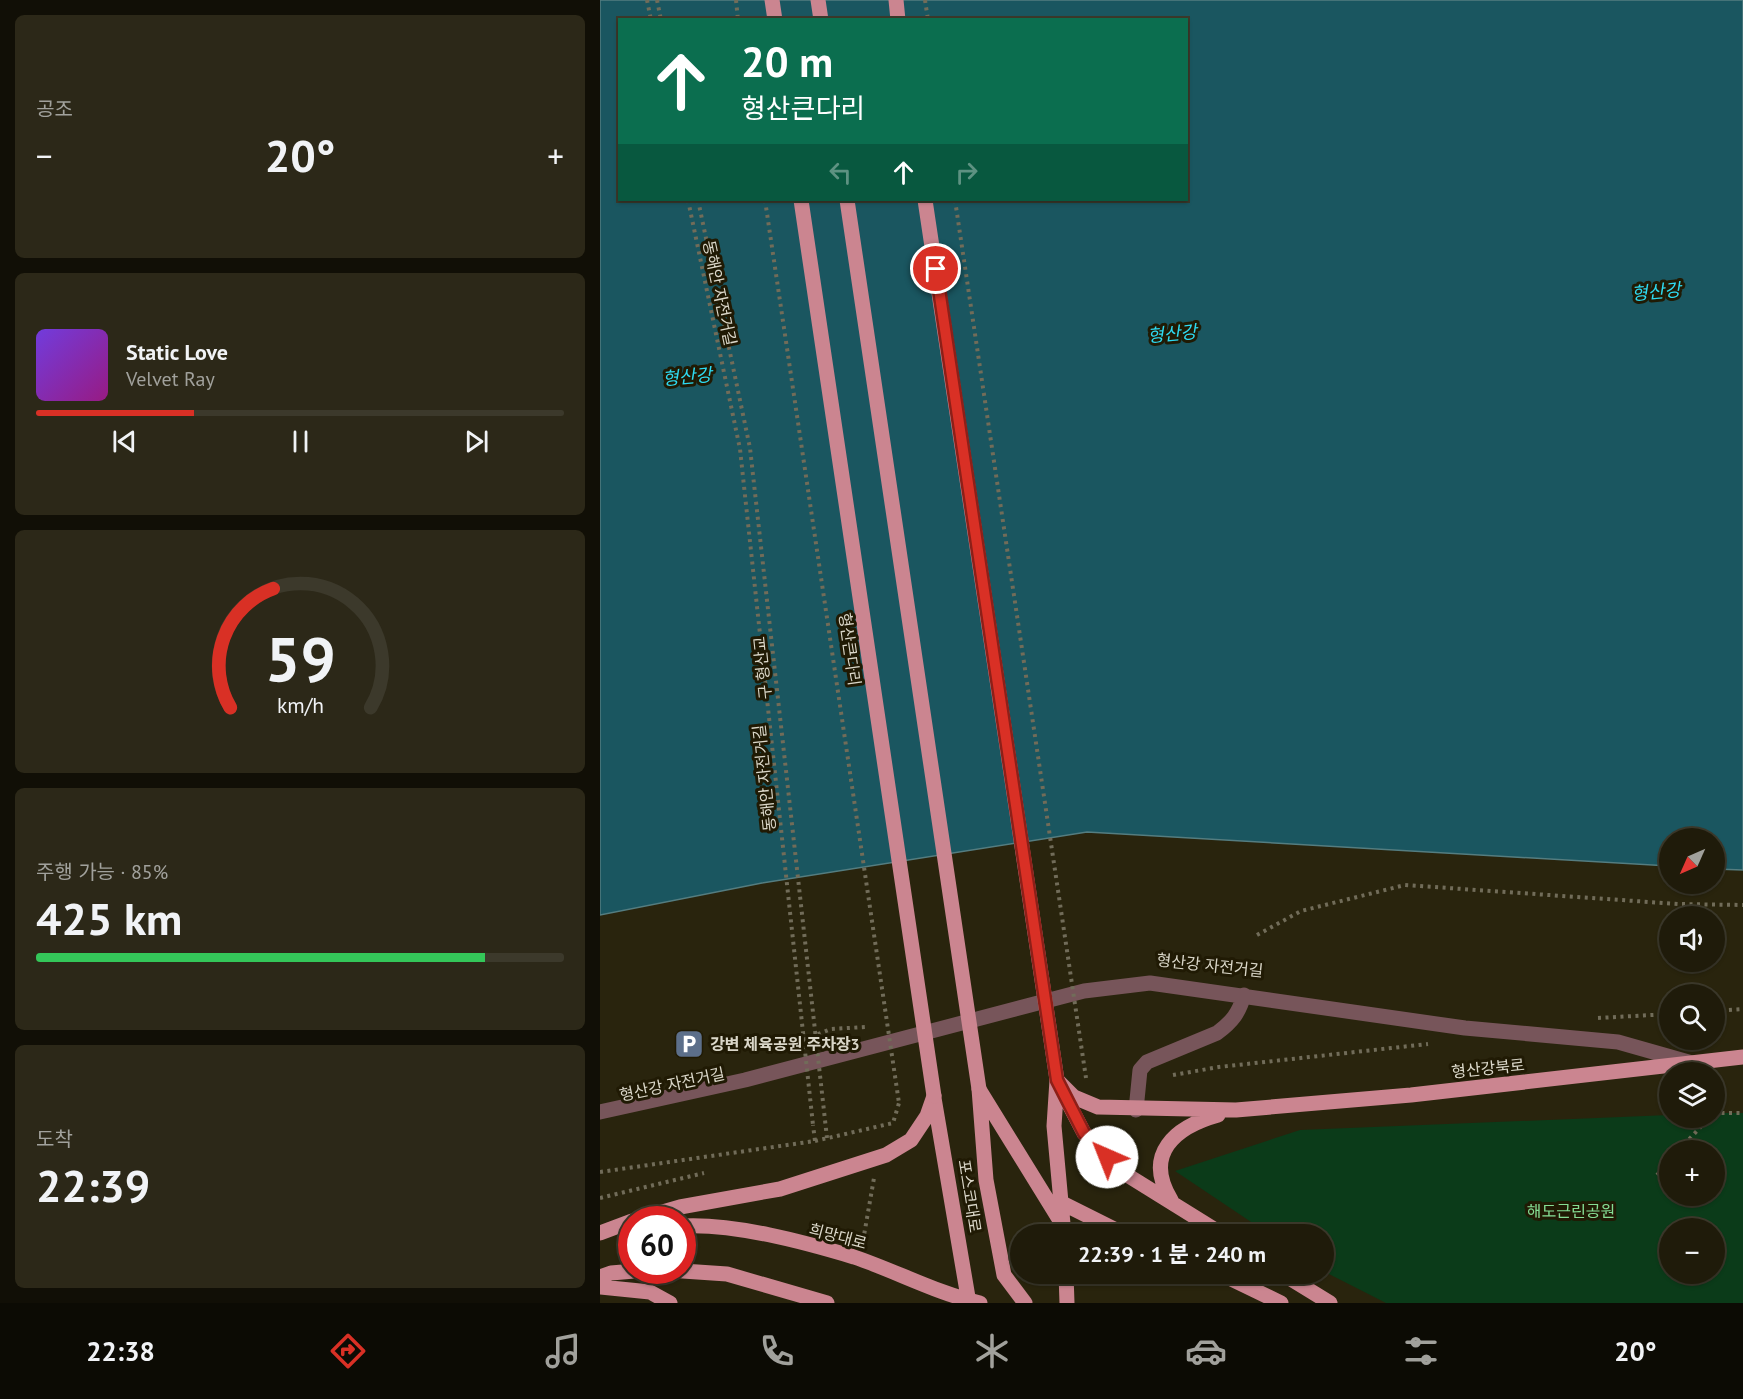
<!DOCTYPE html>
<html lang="ko">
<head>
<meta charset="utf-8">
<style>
	body { margin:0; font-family:"PT Sans","Noto Sans KR",sans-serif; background:#2c2818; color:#f1f3f6; height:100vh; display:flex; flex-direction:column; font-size:22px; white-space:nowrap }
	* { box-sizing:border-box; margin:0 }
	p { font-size:20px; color:#a1a19c }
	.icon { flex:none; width:33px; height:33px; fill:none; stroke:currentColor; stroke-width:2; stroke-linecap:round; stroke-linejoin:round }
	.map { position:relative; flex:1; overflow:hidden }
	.sheet { display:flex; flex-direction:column; gap:15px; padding:15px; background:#110f06; width:600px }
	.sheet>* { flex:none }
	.hud { position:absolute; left:18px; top:18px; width:570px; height:183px; border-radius:0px; box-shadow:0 2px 4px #0004,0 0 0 2px #3c392b; background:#0b6e4f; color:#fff; overflow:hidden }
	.needle { width:39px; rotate:225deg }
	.fabs { position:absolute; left:1059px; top:828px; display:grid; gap:12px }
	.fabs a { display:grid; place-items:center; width:66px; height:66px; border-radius:50%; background:#1f1b0a; box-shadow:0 2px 4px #0004,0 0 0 2px #3c392b; font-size:30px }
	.speed { position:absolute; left:18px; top:1206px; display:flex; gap:12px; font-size:30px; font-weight:700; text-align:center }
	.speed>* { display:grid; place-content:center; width:78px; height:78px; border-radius:50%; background:#1f1b0a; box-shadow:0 2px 4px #0004,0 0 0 2px #3c392b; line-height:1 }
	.speed .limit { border:9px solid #d22; background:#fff; color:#111 }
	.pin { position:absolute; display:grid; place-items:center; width:51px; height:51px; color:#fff; margin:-26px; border:3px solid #fff; border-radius:50%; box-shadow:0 2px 6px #0007 }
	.me { position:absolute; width:66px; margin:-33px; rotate:316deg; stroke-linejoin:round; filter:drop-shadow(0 0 4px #0008) }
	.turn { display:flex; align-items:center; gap:21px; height:126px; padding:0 24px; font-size:27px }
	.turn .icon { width:78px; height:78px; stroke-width:2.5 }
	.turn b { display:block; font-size:42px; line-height:51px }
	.lanes { display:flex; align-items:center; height:57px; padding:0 24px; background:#0003; justify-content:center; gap:30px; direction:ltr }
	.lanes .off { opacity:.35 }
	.big { font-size:45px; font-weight:700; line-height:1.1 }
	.sheet .tile { flex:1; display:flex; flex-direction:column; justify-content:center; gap:9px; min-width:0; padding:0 21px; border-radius:9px; background:#2c2818 }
	.sheet .dial { align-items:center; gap:0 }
	.dial svg { height:156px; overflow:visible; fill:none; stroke:#3c392b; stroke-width:7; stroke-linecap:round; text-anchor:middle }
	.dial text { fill:#f1f3f6; stroke:none }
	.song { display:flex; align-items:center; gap:18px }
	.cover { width:72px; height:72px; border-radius:9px; background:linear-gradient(135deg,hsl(260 70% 55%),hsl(310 70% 35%)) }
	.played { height:6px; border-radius:3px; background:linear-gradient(90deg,#d93025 30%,#3c392b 30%) }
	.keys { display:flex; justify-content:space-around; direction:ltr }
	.heat { display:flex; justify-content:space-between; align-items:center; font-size:33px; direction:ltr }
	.charge { height:9px; border-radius:4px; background:linear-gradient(90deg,#34c759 85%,#3c392b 0) }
	.trip { position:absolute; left:410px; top:1224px; width:324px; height:60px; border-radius:30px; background:#1f1b0a; box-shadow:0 2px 4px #0004,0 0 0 2px #3c392b; font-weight:700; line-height:60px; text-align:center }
	.dock { display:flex; height:96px; justify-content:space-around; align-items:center; background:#0c0b04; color:#a1a19c }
	.dock .icon { width:42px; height:42px }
	.dock .current { color:#d93025 }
	.dock b { font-size:27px; color:#f1f3f6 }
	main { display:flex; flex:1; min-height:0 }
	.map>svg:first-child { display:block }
	.green { fill:#0b3b19; fill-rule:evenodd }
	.water { fill:#1a5660; stroke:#547d80; stroke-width:1.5; fill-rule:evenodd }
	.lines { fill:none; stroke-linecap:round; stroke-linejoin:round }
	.path { stroke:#716c59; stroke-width:4; stroke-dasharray:3 4.5; stroke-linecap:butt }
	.minor { stroke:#77555a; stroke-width:15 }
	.major { stroke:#cb8590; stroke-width:15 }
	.path-bridge { stroke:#716c59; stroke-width:4; stroke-dasharray:3 4.5; stroke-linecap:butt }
	.major-bridge { stroke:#cb8590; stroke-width:15 }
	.route-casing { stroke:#8d1f18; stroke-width:15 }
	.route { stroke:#d93025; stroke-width:10 }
	.labels { text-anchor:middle; stroke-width:6; stroke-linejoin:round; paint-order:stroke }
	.street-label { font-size:16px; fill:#dad7c9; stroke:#201a04 }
	.poi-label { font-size:16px; font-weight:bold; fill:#dad7c9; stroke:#201a04; text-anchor:start }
	.park-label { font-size:16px; fill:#85dd94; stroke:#201a04 }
	.water-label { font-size:18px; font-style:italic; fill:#2edaf1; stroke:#201a04 }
</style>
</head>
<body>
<main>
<section class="sheet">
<div class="tile"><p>공조</p>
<div class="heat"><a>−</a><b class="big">20°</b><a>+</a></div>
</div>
<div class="tile">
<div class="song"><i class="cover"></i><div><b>Static Love</b><p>Velvet Ray</p></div></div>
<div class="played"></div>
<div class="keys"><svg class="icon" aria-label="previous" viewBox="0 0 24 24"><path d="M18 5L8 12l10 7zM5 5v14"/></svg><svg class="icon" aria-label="pause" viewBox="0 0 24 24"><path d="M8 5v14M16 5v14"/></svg><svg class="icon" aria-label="next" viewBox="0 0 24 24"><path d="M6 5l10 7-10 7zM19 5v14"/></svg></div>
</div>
<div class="tile dial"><svg viewBox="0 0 100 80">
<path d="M14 69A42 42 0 1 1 86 69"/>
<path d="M14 69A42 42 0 0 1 36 8" stroke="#d93025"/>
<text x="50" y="56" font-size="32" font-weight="700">59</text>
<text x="50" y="72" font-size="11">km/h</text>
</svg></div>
<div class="tile"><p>주행 가능 · 85%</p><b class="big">425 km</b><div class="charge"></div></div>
<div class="tile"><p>도착</p><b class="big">22:39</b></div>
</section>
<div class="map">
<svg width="1143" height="1303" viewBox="0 0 1143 1303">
	<rect width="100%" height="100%" fill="#29240d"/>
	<!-- green -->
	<path class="green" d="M1115,1113h28v190h-357l-63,-32v-37h-54l-94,-63 125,-41 369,-15 1,3h44zM1070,1150h44v46h-44zM1070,1228h44v46h-44z"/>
	<!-- water -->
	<path class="water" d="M0,0h1143v870l-28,-1 -1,-31h-44l-1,28 -582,-34 -325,51 -162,32zM20,20h566v180h-566z"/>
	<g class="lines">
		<!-- path -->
		<path class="path" d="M47,0l4,20
			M57,0l4,20
			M136,0l2,20
			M325,0l3,20
			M657,935l44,-24 104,-26 273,19 65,1
			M1114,1011l29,-2
			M998,1018l72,-4
			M183,1048l48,-19 34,-2
			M573,1075l46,-8 209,-23
			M1114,1113h29
			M215,1141l78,-18 6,-20
			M1079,1150l30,-32
			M0,1172l215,-31 -2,-16
			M1057,1175l13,-14
			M0,1198l104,-25
			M263,1241l11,-63"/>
		<!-- minor -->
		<path class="minor" d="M536,1110l4,-40 7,-8 70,-29c15,-11 22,-20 27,-38
			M0,1112l145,-32 339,-89 66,-8 315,45 153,14 74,21"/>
		<!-- major -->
		<path class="major" d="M172,0l3,20
			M218,0l3,20
			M296,0l2,20
			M457,1080l17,17 24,10 138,3 175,-15 332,-38
			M457,1080l-3,46 9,98
			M379,1089l7,91 18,95 21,28
			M461,1089l23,44 35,37 103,64
			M380,1091l84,136
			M334,1098l35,205
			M571,1200c-28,-46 4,-73 47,-85
			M462,1203l62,31
			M35,1220l45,-13 100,-18 106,-34 25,-15 16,-24 7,-20
			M82,1226c52,-3 122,16 172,31 42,14 82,36 126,46
			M0,1233l32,-12
			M68,1270l59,4 100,29
			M466,1274l1,29
			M621,1274l60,29
			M683,1274l47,29
			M0,1277l11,-4 35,-3
			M0,1287l50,5 20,11"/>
		<!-- path-bridge -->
		<path class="path-bridge" d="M88,200l52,249 73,676
			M98,200l52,248 77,690
			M165,200l134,903
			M355,200l131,878"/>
		<!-- major-bridge -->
		<path class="major-bridge" d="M201,200l133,896
			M247,200l132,889
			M325,200l132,880"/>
	</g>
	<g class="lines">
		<!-- route casing -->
		<g class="route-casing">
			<path id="route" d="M336,269l121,811 27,53 23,24"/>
		</g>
		<!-- route -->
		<use href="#route" class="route"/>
	</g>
	<!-- icons -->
	<defs>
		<g id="parking-square" transform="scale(1.5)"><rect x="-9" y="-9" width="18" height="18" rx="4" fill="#5c6f8a" stroke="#201a04"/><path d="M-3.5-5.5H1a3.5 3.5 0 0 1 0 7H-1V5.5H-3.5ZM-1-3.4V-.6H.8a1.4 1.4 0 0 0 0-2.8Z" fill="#fff"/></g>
	</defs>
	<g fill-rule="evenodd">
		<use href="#parking-square" x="89" y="1044"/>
	</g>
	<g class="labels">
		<!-- street labels -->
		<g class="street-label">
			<text transform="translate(120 293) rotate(78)" y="6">동해안 자전거길</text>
			<text transform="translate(250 649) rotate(82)" y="6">형산큰다리</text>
			<text transform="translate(162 668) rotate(-96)" y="6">구 형산교</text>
			<text transform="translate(164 778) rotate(-96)" y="6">동해안 자전거길</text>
			<text transform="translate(610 965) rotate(6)" y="6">형산강 자전거길</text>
			<text transform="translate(888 1068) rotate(-6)" y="6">형산강북로</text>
			<text transform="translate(72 1084) rotate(-12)" y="6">형산강 자전거길</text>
			<text transform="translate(370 1196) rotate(81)" y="6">포스코대로</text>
			<text transform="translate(238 1236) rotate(15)" y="6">희망대로</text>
		</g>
		<!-- poi labels -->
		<g class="poi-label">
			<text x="110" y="1050">강변 체육공원 주차장3</text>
		</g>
		<!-- park labels -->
		<g class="park-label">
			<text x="971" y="1217">해도근린공원</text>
		</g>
		<!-- water labels -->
		<g class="water-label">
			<text transform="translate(1056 292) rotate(-5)" y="6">형산강</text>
			<text transform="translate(572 334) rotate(-5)" y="6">형산강</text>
			<text transform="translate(87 377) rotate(-5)" y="6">형산강</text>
		</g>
	</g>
</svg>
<div class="fabs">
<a><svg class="needle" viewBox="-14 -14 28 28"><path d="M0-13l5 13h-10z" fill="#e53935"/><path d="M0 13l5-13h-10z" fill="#a1a19c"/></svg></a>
<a><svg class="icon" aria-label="sound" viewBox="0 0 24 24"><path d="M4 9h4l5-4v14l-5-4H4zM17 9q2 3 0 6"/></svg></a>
<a><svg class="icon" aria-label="search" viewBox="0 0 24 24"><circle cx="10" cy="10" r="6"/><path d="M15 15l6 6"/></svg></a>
<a><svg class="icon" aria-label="layers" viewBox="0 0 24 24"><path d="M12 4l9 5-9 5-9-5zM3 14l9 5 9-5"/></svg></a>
<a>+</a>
<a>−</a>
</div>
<div class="speed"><div class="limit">60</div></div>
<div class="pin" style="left:336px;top:269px;background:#d93025"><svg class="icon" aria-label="arrive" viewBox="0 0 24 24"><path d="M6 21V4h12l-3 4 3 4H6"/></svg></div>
<svg class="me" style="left:507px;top:1157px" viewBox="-20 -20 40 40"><circle r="19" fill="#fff"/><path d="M0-13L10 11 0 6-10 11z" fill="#d93025"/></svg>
<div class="trip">22:39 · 1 분 · 240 m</div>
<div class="hud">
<div class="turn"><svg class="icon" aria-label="ahead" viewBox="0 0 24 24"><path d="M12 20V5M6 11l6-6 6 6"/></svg><div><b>20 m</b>형산큰다리</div></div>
<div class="lanes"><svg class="icon off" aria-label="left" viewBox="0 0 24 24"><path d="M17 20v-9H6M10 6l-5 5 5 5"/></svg><svg class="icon" aria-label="ahead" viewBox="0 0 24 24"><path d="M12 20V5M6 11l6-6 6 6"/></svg><svg class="icon off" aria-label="right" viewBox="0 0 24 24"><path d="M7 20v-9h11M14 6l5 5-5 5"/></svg></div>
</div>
</div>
</main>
<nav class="dock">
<b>22:38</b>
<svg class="icon current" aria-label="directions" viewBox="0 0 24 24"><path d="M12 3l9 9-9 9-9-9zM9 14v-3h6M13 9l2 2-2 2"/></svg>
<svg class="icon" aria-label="music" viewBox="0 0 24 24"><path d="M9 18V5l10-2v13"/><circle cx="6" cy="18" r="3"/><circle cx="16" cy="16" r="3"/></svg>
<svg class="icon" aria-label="phone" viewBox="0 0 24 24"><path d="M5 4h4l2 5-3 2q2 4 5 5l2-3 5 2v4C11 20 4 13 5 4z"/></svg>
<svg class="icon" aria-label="climate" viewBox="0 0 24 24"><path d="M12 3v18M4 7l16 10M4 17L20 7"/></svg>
<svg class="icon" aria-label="car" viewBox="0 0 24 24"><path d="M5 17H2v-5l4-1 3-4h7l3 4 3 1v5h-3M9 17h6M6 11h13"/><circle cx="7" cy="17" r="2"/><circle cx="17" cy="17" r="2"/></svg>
<svg class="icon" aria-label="filters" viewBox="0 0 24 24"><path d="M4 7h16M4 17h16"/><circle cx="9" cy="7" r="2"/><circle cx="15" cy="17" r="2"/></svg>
<b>20°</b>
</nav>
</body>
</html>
